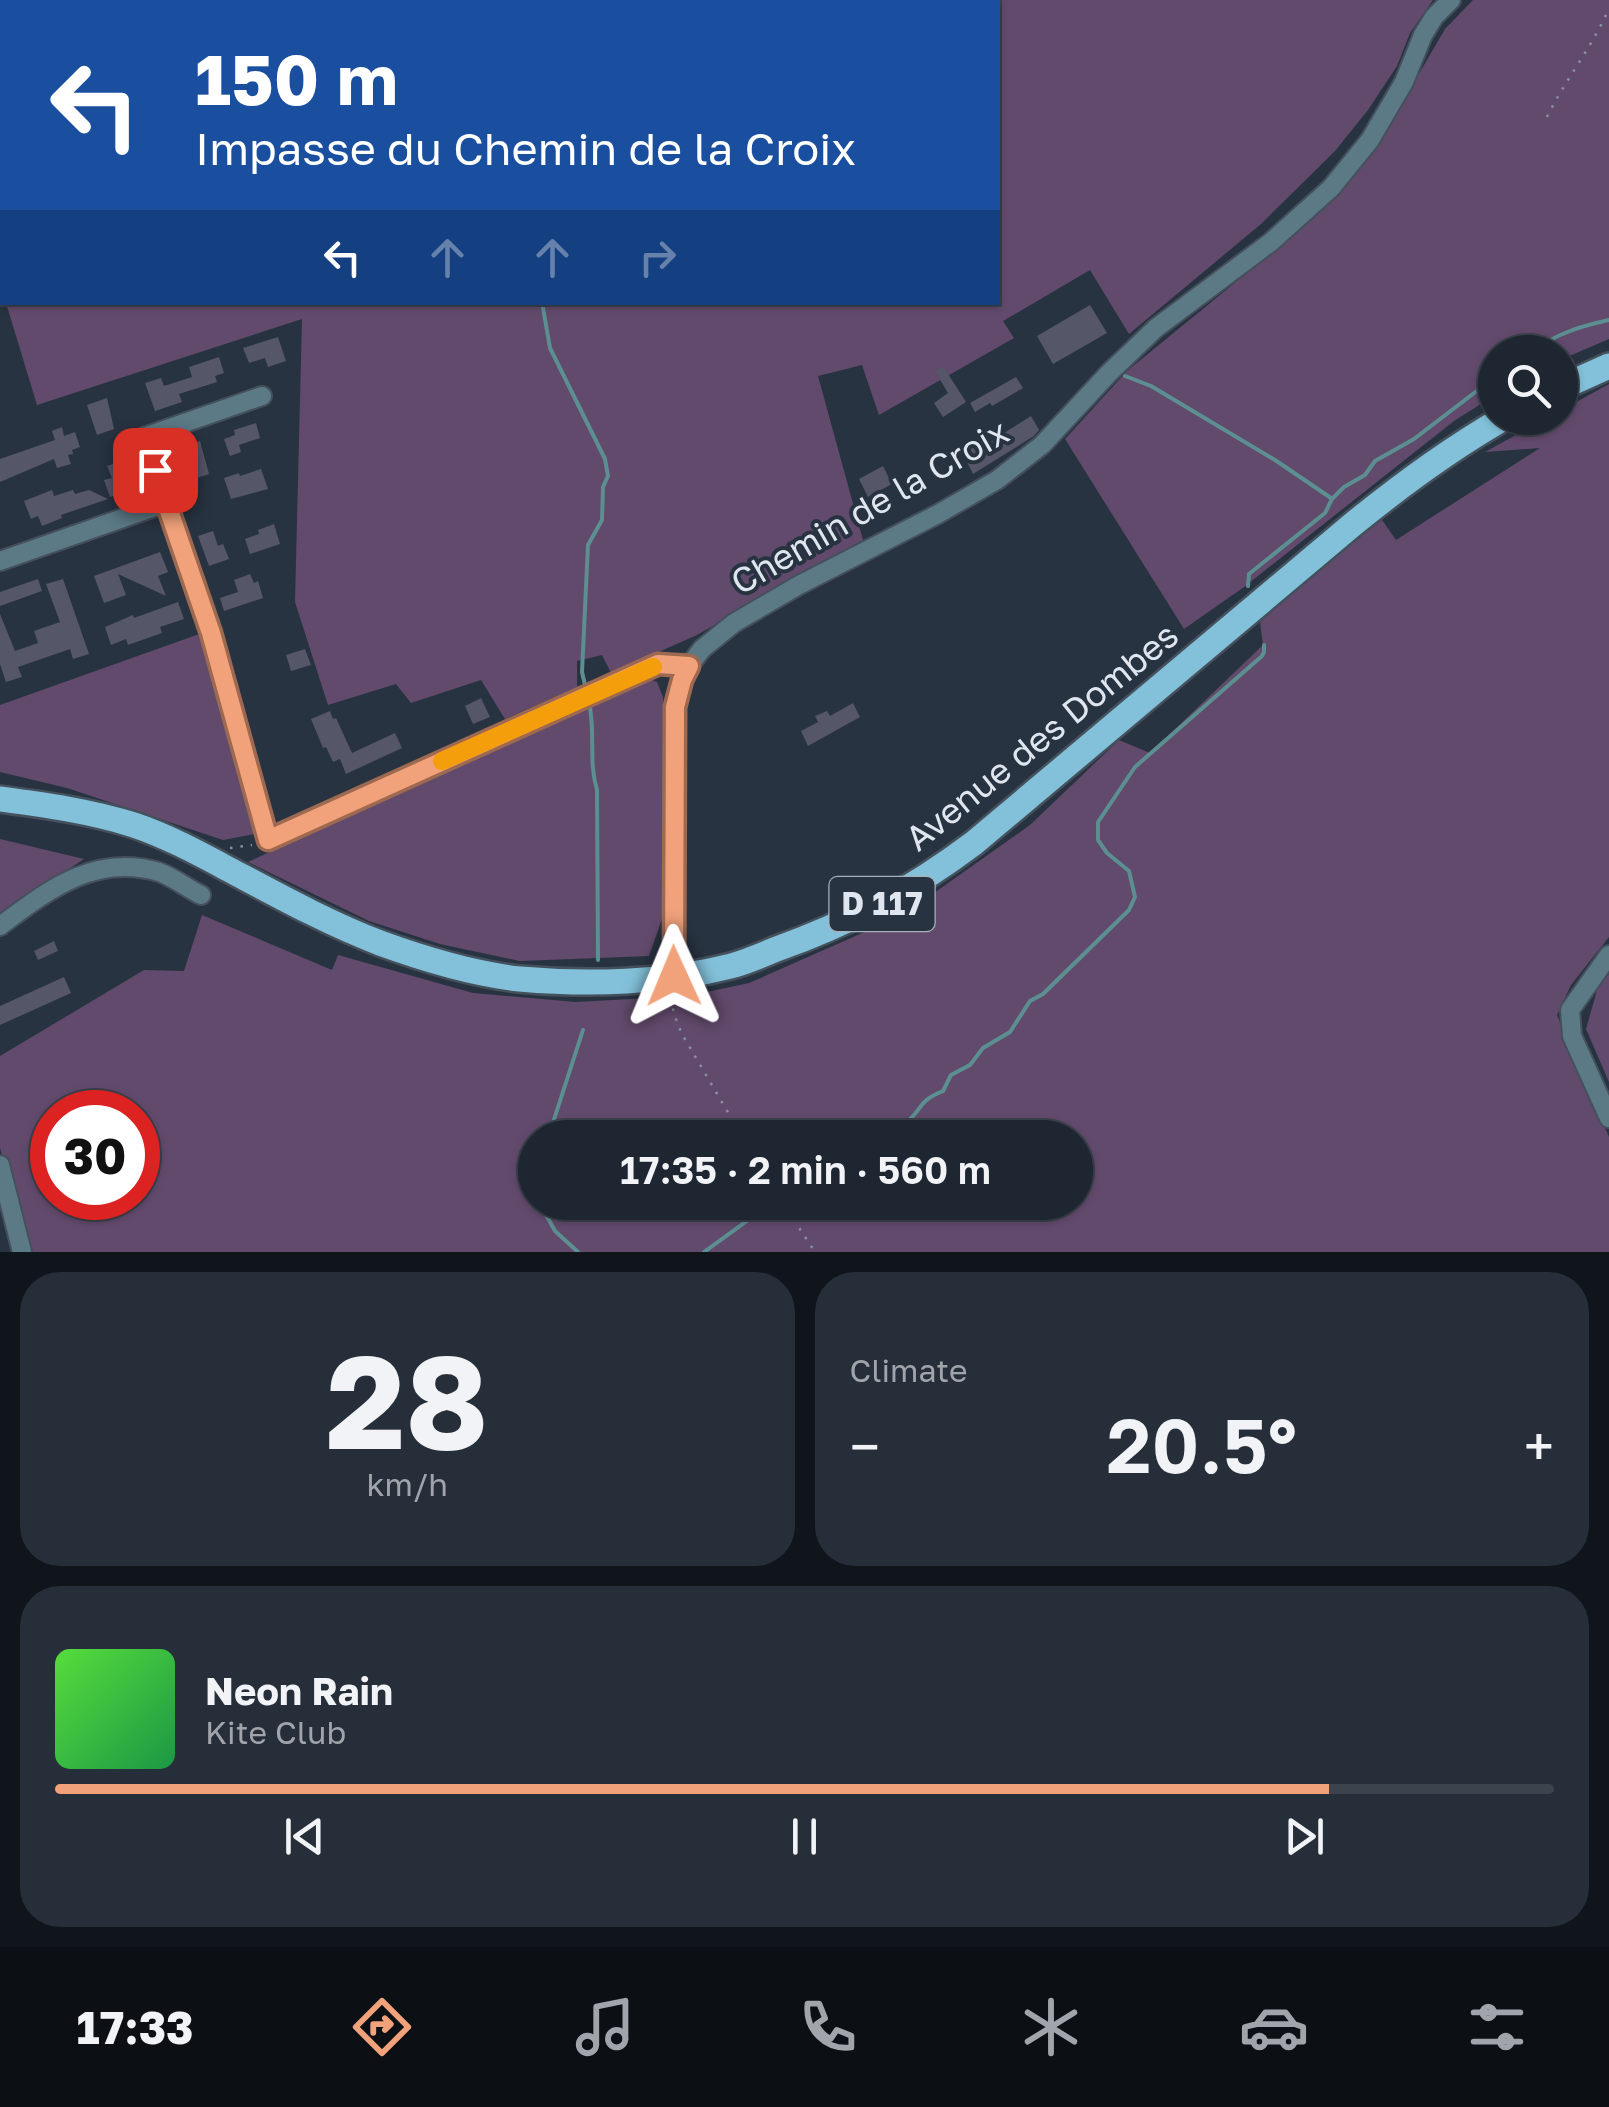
<!DOCTYPE html>
<html lang="en">
<head>
<meta charset="utf-8">
<style>
	body { margin:0; font-family:"Golos Text",sans-serif; background:#262e39; color:#f1f3f6; height:100vh; display:flex; flex-direction:column; font-size:38px; white-space:nowrap }
	* { box-sizing:border-box; margin:0 }
	p { font-size:32px; color:#a1a5ab }
	.icon { flex:none; width:55px; height:55px; fill:none; stroke:currentColor; stroke-width:2; stroke-linecap:round; stroke-linejoin:round }
	.map { position:relative; height:1252px; overflow:hidden }
	.details { display:flex; flex-direction:column; gap:20px; padding:20px; background:#10151b; flex:1 }
	.details>* { flex:none }
	.guide { position:absolute; left:0px; top:0px; width:1000px; height:305px; box-shadow:0 2px 8px #0004,0 0 0 2px #3c434d; background:#1a4fa0; color:#fff; overflow:hidden }
	.buttons { position:absolute; left:1478px; top:335px; display:grid; gap:20px }
	.buttons a { display:grid; place-items:center; width:100px; height:100px; border-radius:50%; background:#1e2631; box-shadow:0 2px 8px #0004,0 0 0 2px #3c434d; font-size:50px }
	.speed { position:absolute; left:30px; top:1090px; display:flex; gap:20px; font-size:50px; font-weight:700; text-align:center }
	.speed>* { display:grid; place-content:center; width:130px; height:130px; border-radius:50%; background:#1e2631; box-shadow:0 2px 8px #0004,0 0 0 2px #3c434d; line-height:1 }
	.speed .limit { border:15px solid #d22; background:#fff; color:#111 }
	.pin { position:absolute; display:grid; place-items:center; width:85px; height:85px; color:#fff; margin:-42px; border-radius:20px; box-shadow:0 5px 15px #0006 }
	.me { position:absolute; width:110px; margin:-55px; rotate:359deg; stroke-linejoin:round; filter:drop-shadow(0 0 8px #0008) }
	.turn { display:flex; align-items:center; gap:35px; height:210px; padding:0 30px; font-size:45px }
	.turn .icon { width:130px; height:130px; stroke-width:2.5 }
	.turn b { display:block; font-size:70px; line-height:85px }
	.lanes { display:flex; align-items:center; height:95px; padding:0 30px; background:#0003; justify-content:center; gap:50px; direction:ltr }
	.lanes .off { opacity:.35 }
	.big { font-size:75px; font-weight:600; line-height:1.1 }
	.details .card { flex:1; display:flex; flex-direction:column; justify-content:center; gap:15px; min-width:0; padding:0 35px; border-radius:40px; background:#262e39 }
	.details .dial { align-items:center; gap:0 }
	.dial b { font-size:130px; line-height:1 }
	.song { display:flex; align-items:center; gap:30px }
	.cover { width:120px; height:120px; border-radius:15px; background:linear-gradient(135deg,hsl(110 70% 55%),hsl(140 70% 35%)) }
	.played { height:10px; border-radius:5px; background:linear-gradient(90deg,#f1a27b 85%,#3c434d 85%) }
	.keys { display:flex; justify-content:space-around; direction:ltr }
	.heat { display:flex; justify-content:space-between; align-items:center; font-size:55px; direction:ltr }
	.details .tiles { flex:1; display:grid; gap:20px; grid-template-columns:1fr 1fr }
	.card:last-child { grid-column:span 2 }
	.trip { position:absolute; left:518px; top:1120px; width:575px; height:100px; border-radius:50px; background:#1e2631; box-shadow:0 2px 8px #0004,0 0 0 2px #3c434d; font-weight:600; line-height:100px; text-align:center }
	.menu { display:flex; height:160px; justify-content:space-around; align-items:center; background:#0c0f14; color:#a1a5ab }
	.menu .icon { width:70px; height:70px }
	.menu .selected { color:#f1a27b }
	.menu b { font-size:45px; color:#f1f3f6 }
	.map>svg:first-child { display:block }
	.green { fill:#624a6c; fill-rule:evenodd }
	.lines { fill:none; stroke-linecap:round; stroke-linejoin:round }
	.stream { stroke:#5c8f92; stroke-width:4 }
	.building { fill:#565669 }
	.minor-casing { stroke:#45505d; stroke-width:22 }
	.primary-casing { stroke:#45505d; stroke-width:30 }
	.path { stroke:#88919d; stroke-width:2.5; stroke-dasharray:2.5 8; stroke-linecap:butt }
	.minor { stroke:#5c7a86; stroke-width:18 }
	.primary { stroke:#82c1d9; stroke-width:25 }
	.route-casing { stroke:#9d6950; stroke-width:25 }
	.route { stroke:#f1a27b; stroke-width:18 }
	.slow { stroke:#f59e0b; stroke-width:18 }
	.labels { text-anchor:middle; stroke-width:8; stroke-linejoin:round; paint-order:stroke }
	.shield { fill:#283341; stroke:#a8b0bb; stroke-width:2.5 }
	.shield-label { font-size:32px; font-weight:bold; fill:#dfe6ef }
	.street-label { font-size:35px; fill:#dfe6ef; stroke:#283341 }
</style>
</head>
<body>
<div class="map">
<svg width="1609" height="1252" viewBox="0 0 1609 1252">
	<rect width="100%" height="100%" fill="#283341"/>
	<!-- green -->
	<path class="green" d="M215,0h1218l-23,33 -13,33 -29,44 -33,41 -74,73 -132,110 -39,-64 -87,51 11,17 -135,77 -17,-50 -44,11 45,164 -166,95 -86,38 -9,-18 -25,6v26l-72,32 -24,-39 -70,23 -15,-19 -68,21 -33,-103 7,-283 -265,86 -31,-102 992,-1v-300h-779z
		M1473,0h136v339l-49,21v-8h-65v43l-41,26 -210,166 -60,42 -119,-190 62,-68 159,-130 74,-78 32,-43 53,-91z
		M1609,384v553l-38,48 -14,30 52,122v115h-1581l-28,-104v-92l144,-86 40,1 18,-56 130,55 6,-15 135,38 102,9 113,-6 61,-13 154,-68 127,-90 89,-85 31,13 113,-108 -3,-23 66,-60 56,-42 14,20 144,-92 -55,4 62,-34h13v-7zM52,1112h86v86h-86zM535,1138h540v64h-540z
		M205,632l55,201 -37,7 -156,-52 -67,-16v-67z
		M645,677l12,5 6,15 1,35 -2,187 -13,37 -129,5 -80,-17 -71,-23 -121,-59z
		M0,839l84,20 -84,55z
		M1609,974v108l-23,-53 12,-42z"/>
	<g class="lines">
		<!-- stream -->
		<path class="stream" d="M482,0v2
			M542,302l8,46 55,111 3,17 -5,11 -1,33 -14,25 -6,127 4,17
			M1533,352c21,-18 49,-26 76,-32
			M1125,376l26,10 124,74 56,38
			M1248,586l1,-12 76,-61 7,-14 12,-12 21,-12 10,-14 39,-22 81,-62
			M589,703c7,29 -1,58 8,87l1,170
			M548,1138l35,-108
			M878,1138c11,-5 20,-8 29,-16 18,-16 10,-20 36,-31l8,-16 19,-10 13,-17 27,-16 20,-31 13,-7 86,-84 6,-13 -6,-26 -22,-18 -9,-13v-18l37,-55 127,-111 2,-4v-7
			M539,1202l16,29 23,21
			M704,1252l69,-50"/>
	</g>
	<!-- building -->
	<path class="building" d="M1090,305l17,28 -54,31 -16,-28z
		M278,337l8,24 -18,6 -3,-9 -16,5 -6,-15z
		M219,357l5,16 -9,3 2,6 -38,12 3,8 -27,9 -10,-28 16,-5 3,8 28,-9 -3,-10z
		M943,366l23,36 -23,15 -9,-14 14,-10 -13,-22z
		M1016,377l7,11 -31,18 -2,-3 -15,9 -5,-9z
		M107,398l7,31 -17,6 -10,-30z
		M1031,416l8,14 -5,6 -61,38 -14,-28 14,-8 6,11z
		M256,423l4,15 -21,7 2,7 -11,4 -6,-17 11,-4 -1,-5z
		M62,427l2,9 11,-4 5,15 -8,3 1,4 -5,1 3,9 -14,4 -3,-9 -54,23v-23l55,-19 -3,-9z
		M200,441l9,33 -12,4 -4,-12 -17,6 -6,-18 2,-5z
		M122,461l1,3 7,-2 5,14 -8,2 4,12 -21,7 -6,-17 8,-2 -5,-12z
		M883,466l9,18 -24,13 -9,-18z
		M261,469l7,20 -37,10 -7,-21 15,-5 1,3z
		M52,490l2,6 19,-6 2,4 14,-4 19,9 -47,16 1,3 -20,8 -4,-10 -7,3 -7,-18z
		M274,524l6,20 -30,10 -5,-15 14,-5 -1,-4z
		M213,531l5,15 5,-2 6,15 -20,7 -11,-30z
		M160,552l8,20 -10,4 8,20 -48,-22 8,21 -22,8 -10,-27z
		M250,574l4,9 4,-2 5,17 -39,13 -4,-13 18,-6 -4,-12z
		M38,579l4,12 -42,15v-14z
		M63,579l26,75 -16,5 -3,-10 -52,18 4,10 -16,5 -6,-18v-50l15,37 23,-8 -4,-12 26,-9 -14,-38z
		M178,602l6,17 -24,8 2,6 -34,12 -2,-6 -15,6 -6,-18 28,-12 1,3z
		M305,649l6,16 -20,6 -5,-16z
		M481,698l9,19 -17,7 -8,-18z
		M853,703l7,14 -52,29 -7,-15 17,-9 -3,-6 12,-5 3,5z
		M330,711l3,8 3,-1 16,35 43,-20 7,15 -56,26 -6,-15 -7,3 -7,-15 -3,1 -12,-29z
		M54,941l4,10 -20,9 -4,-9z
		M64,977l7,16 -71,32v-19z"/>
	<g class="lines">
		<!-- minor casing -->
		<g class="minor-casing">
			<path id="minor" d="M0,159l2,-2
				M262,396l-118,41 67,196 57,207 391,-176 30,2
				M0,561l166,-58
				M0,926c48,-36 95,-73 159,-54 14,5 28,16 42,23
				M1609,955l-39,55 2,26 37,82
				M675,977v-270l6,-26 8,-15 13,-17 32,-26 65,-38 139,-71 59,-34 45,-35 67,-72 47,-45 115,-86 60,-54 39,-48 34,-58 19,-47 11,-18 17,-17
				M0,1165l22,87"/>
		</g>
		<!-- primary casing -->
		<g class="primary-casing">
			<path id="primary" d="M1560,388l49,-22
				M0,799c45,6 90,12 134,26 33,11 66,29 96,45 49,26 98,53 150,73 44,16 93,31 140,36 68,6 145,4 211,-13 15,-4 29,-10 43,-16 76,-27 136,-59 200,-107l378,-318c49,-40 98,-76 152,-107"/>
		</g>
		<!-- path -->
		<path class="path" d="M179,0l3,2
			M1547,117c18,-37 46,-71 62,-109
			M230,848l22,-3
			M674,998l-1,14 9,22 61,104
			M782,1202l33,50"/>
		<!-- minor -->
		<use href="#minor" class="minor"/>
		<!-- primary -->
		<use href="#primary" class="primary"/>
	</g>
	<g class="lines">
		<!-- route casing -->
		<g class="route-casing">
			<path id="route" d="M155,470l56,163 57,207 390,-176 31,2 -7,14 -7,27 -1,269"/>
		</g>
		<!-- route -->
		<use href="#route" class="route"/>
		<!-- slow -->
		<path class="slow" d="M442,761l211,-94"/>
	</g>
	<g class="labels">
		<!-- shield labels -->
		<rect class="shield" x="829.5" y="877" width="105" height="54" rx="8"/>
		<g class="shield-label">
			<text x="882" y="915">D 117</text>
		</g>
		<!-- street labels -->
		<g class="street-label">
			<text transform="translate(870 507) rotate(-30)" y="12">Chemin de la Croix</text>
			<text transform="translate(1042 737) rotate(-39)" y="12">Avenue des Dombes</text>
		</g>
	</g>
</svg>
<div class="buttons">
<a><svg class="icon" aria-label="search" viewBox="0 0 24 24"><circle cx="10" cy="10" r="6"/><path d="M15 15l6 6"/></svg></a>
</div>
<div class="speed"><div class="limit">30</div></div>
<div class="pin" style="left:155px;top:470px;background:#d93025"><svg class="icon" aria-label="arrive" viewBox="0 0 24 24"><path d="M6 21V4h12l-3 4 3 4H6"/></svg></div>
<svg class="me" style="left:674px;top:976px" viewBox="-20 -20 40 40"><path d="M0-17L14 15 0 8-14 15z" fill="#f1a27b" stroke="#fff" stroke-width="4"/></svg>
<div class="trip">17:35 · 2 min · 560 m</div>
<div class="guide">
<div class="turn"><svg class="icon" aria-label="left" viewBox="0 0 24 24"><path d="M17 20v-9H6M10 6l-5 5 5 5"/></svg><div><b>150 m</b>Impasse du Chemin de la Croix</div></div>
<div class="lanes"><svg class="icon" aria-label="left" viewBox="0 0 24 24"><path d="M17 20v-9H6M10 6l-5 5 5 5"/></svg><svg class="icon off" aria-label="ahead" viewBox="0 0 24 24"><path d="M12 20V5M6 11l6-6 6 6"/></svg><svg class="icon off" aria-label="ahead" viewBox="0 0 24 24"><path d="M12 20V5M6 11l6-6 6 6"/></svg><svg class="icon off" aria-label="right" viewBox="0 0 24 24"><path d="M7 20v-9h11M14 6l5 5-5 5"/></svg></div>
</div>
</div>
<section class="details">
<div class="tiles">
<div class="card dial"><b>28</b><p>km/h</p></div>
<div class="card"><p>Climate</p>
<div class="heat"><a>−</a><b class="big">20.5°</b><a>+</a></div>
</div>
<div class="card">
<div class="song"><i class="cover"></i><div><b>Neon Rain</b><p>Kite Club</p></div></div>
<div class="played"></div>
<div class="keys"><svg class="icon" aria-label="previous" viewBox="0 0 24 24"><path d="M18 5L8 12l10 7zM5 5v14"/></svg><svg class="icon" aria-label="pause" viewBox="0 0 24 24"><path d="M8 5v14M16 5v14"/></svg><svg class="icon" aria-label="next" viewBox="0 0 24 24"><path d="M6 5l10 7-10 7zM19 5v14"/></svg></div>
</div>
</div>
</section>
<nav class="menu">
<b>17:33</b>
<svg class="icon selected" aria-label="directions" viewBox="0 0 24 24"><path d="M12 3l9 9-9 9-9-9zM9 14v-3h6M13 9l2 2-2 2"/></svg>
<svg class="icon" aria-label="music" viewBox="0 0 24 24"><path d="M9 18V5l10-2v13"/><circle cx="6" cy="18" r="3"/><circle cx="16" cy="16" r="3"/></svg>
<svg class="icon" aria-label="phone" viewBox="0 0 24 24"><path d="M5 4h4l2 5-3 2q2 4 5 5l2-3 5 2v4C11 20 4 13 5 4z"/></svg>
<svg class="icon" aria-label="climate" viewBox="0 0 24 24"><path d="M12 3v18M4 7l16 10M4 17L20 7"/></svg>
<svg class="icon" aria-label="car" viewBox="0 0 24 24"><path d="M5 17H2v-5l4-1 3-4h7l3 4 3 1v5h-3M9 17h6M6 11h13"/><circle cx="7" cy="17" r="2"/><circle cx="17" cy="17" r="2"/></svg>
<svg class="icon" aria-label="filters" viewBox="0 0 24 24"><path d="M4 7h16M4 17h16"/><circle cx="9" cy="7" r="2"/><circle cx="15" cy="17" r="2"/></svg>
</nav>
</body>
</html>
